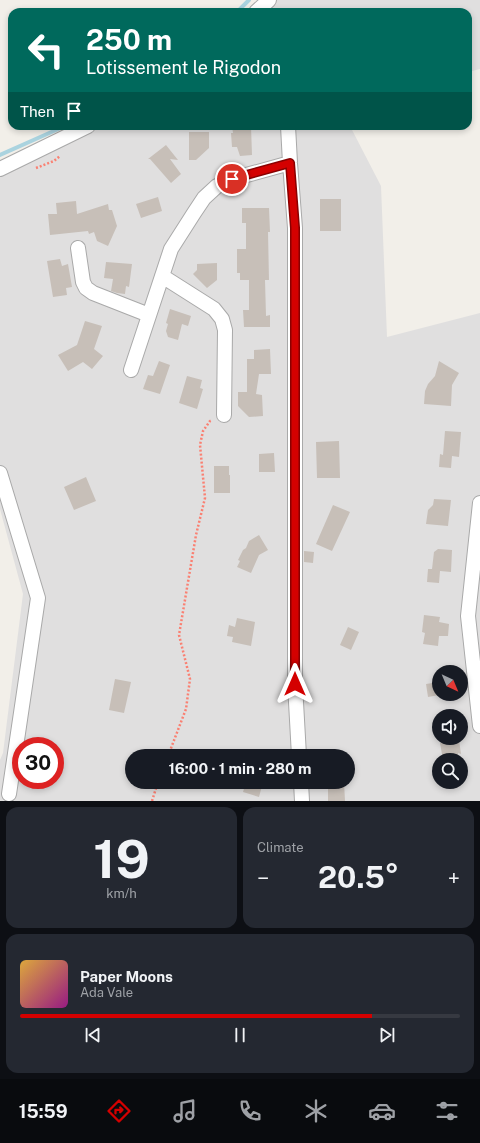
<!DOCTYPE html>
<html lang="en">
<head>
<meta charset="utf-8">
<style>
	body { margin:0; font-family:"Public Sans",sans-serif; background:#242831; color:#f1f3f6; height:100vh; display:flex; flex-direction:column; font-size:15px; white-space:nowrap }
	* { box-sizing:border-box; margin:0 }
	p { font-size:13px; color:#9ea1a6 }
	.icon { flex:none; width:22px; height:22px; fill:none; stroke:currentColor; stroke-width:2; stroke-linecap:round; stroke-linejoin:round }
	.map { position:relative; height:801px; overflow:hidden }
	.panel { display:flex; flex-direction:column; gap:6px; padding:6px; background:#0d0f14; flex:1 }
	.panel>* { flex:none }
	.banner { position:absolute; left:8px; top:8px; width:464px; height:122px; border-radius:12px; box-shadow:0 2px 6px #0003; background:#00695c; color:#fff; overflow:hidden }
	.needle { width:26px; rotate:136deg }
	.buttons { position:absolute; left:432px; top:665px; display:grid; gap:8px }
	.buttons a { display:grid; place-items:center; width:36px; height:36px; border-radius:50%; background:#171b24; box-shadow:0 2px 6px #0003; font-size:20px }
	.speed { position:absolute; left:12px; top:737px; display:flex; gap:8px; font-size:20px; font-weight:700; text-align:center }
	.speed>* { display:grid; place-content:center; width:52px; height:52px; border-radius:50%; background:#171b24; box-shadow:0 2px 6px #0003; line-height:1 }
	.speed .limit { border:6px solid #d22; background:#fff; color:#111 }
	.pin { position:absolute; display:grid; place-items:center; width:34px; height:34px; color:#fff; margin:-17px; border:2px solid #fff; border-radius:50%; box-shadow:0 1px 4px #0007 }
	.me { position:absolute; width:44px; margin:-22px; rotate:0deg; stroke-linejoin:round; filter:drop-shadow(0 0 3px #0008) }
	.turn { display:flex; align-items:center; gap:14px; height:84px; padding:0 12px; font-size:18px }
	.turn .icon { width:52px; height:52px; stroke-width:2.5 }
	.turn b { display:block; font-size:28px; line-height:34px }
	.then { display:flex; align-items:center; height:38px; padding:0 12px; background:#0003; gap:8px; font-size:15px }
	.big { font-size:30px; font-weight:700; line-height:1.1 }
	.panel .card { flex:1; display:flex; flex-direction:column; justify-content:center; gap:6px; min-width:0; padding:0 14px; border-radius:12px; background:#242831 }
	.panel .dial { align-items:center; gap:0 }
	.dial b { font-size:52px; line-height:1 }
	.song { display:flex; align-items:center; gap:12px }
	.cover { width:48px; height:48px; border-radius:6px; background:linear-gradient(135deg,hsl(40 70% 55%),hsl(310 70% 35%)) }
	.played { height:4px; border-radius:2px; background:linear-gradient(90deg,#d40000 80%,#363941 80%) }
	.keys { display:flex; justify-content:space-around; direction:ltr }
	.heat { display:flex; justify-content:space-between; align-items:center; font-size:22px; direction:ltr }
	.panel .tiles { flex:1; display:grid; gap:6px; grid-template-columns:1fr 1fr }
	.card:last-child { grid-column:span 2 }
	.trip { position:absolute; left:125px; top:749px; width:230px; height:40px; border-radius:20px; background:#171b24; box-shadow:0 2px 6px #0003; font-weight:700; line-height:40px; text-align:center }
	.dock { display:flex; height:64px; justify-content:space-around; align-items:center; background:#090b0e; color:#9ea1a6 }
	.dock .icon { width:28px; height:28px }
	.dock .active { color:#d40000 }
	.dock b { font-size:18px; color:#f1f3f6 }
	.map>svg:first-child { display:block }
	.residential { fill:#e0dfdf; fill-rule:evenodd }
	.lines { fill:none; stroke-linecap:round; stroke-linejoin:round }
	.stream { stroke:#aad3df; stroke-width:4 }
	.building { fill:#c7bfb8 }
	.minor-casing { stroke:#a9a9a9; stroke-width:16 }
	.path { stroke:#fa8072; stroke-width:2.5; stroke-dasharray:2 2; stroke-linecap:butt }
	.minor { stroke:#fff; stroke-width:14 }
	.route-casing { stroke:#8a0000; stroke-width:10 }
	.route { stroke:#d40000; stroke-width:7 }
</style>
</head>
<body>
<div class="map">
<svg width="480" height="801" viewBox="0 0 480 801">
	<rect width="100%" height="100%" fill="#f2efe9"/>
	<!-- residential -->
	<path class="residential" d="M261,0h219v69l-12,3v-60h-218z
		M97,126h253l31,60 6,151 93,-24v488h-480v-41l3,-7 20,-159 -23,-85v-337l33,-14zM439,672h22v22h-22zM439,716h22v22h-22zM21,746h34v34h-34zM132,756h216v26h-216zM439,760h22v22h-22z"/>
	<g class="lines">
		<!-- stream -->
		<path class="stream" d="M237,12l12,-12
			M0,155l65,-29"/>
	</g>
	<!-- building -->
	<path class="building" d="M232,126h19l1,29 -12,1 -3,-9h-5l-1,-14h2z
		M189,132h20v16l-13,12h-7z
		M166,145l12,15 -8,-1 11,15 -10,9 -21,-24h-2z
		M158,197l4,14 -21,7 -5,-14z
		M320,199h21v32h-21z
		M76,201l1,13 31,-10 1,6h3l5,16 -9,20 -11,-5 -3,-9 -5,2 -1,-3 -38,4 -2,-21h9l-1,-11z
		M242,208h27l1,24h-2l1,48h-4l1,36 4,-1v12h-26l-1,-17h6v-30h-9v-7h-3v-24h9v-26h-4z
		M60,259l2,7 6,-2 4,23 -6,1 1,7 -14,2 -6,-36z
		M106,262l26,2 -3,23 -3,-1 -1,8 -8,-1 -6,-2 2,-12 -9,-1z
		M217,263v17l-10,8 -14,-14 4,-4v-6z
		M170,309l21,7 -3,10 -6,-2 -4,16 -10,-3 -2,-6 2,-7 -2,-1z
		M85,321l17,5 -8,23 9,7 -11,13 -9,-7 -15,9 -10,-16 19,-10z
		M270,349l1,25h-12l-3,20 6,1 1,21 -14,1 -11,-11v-14h9v-33h7v-9z
		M159,361l11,4 -10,29 -17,-5 5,-14 5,1z
		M439,361l20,12 -7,12 -1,21 -27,-2 1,-13 3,-7 7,-8z
		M187,376l15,4 -2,8 3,1 -6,20 -18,-6z
		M445,431l16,1 -2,25 -7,-1 -1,12 -12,-1 1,-13 3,1z
		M339,441l1,37h-23l-1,-36z
		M274,453l1,19h-16v-18z
		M214,466h15v9h1v18h-16z
		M86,477l10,24 -22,9 -10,-23z
		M434,499l17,1 -3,26 -22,-2 2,-14 5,-5z
		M333,505l17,7 -18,39 -16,-7z
		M259,535l9,15 -9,5 -8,18 -14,-6 3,-6 -2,-1 5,-10 3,-2 3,-7z
		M438,549l14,1 -1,22 -11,-1 -1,12 -12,-1 1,-13h4l2,-17z
		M304,551l10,1 -1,11 -9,-1z
		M424,615l16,2 -1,5 10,2 -1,12h-9l-1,10 -15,-2 2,-11 -3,-1z
		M237,618l18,4 -4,24 -19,-4 1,-5 -6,-1 2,-11 6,2z
		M348,627l11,5 -8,18 -11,-5z
		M115,679l16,3 -7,31 -15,-3z
		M439,682v13l-11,2 -2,-13z
		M444,738h11v3l4,-1 2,14 -3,-1 1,7h-16l-3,-17 5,-1z
		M246,782h17l-4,15 -16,-5z
		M328,782h16l1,19h-17z"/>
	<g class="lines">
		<!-- minor casing -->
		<g class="minor-casing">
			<path id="minor" d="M256,12l13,-12
				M288,126l2,37 5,65v456l4,72
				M0,169l88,-43
				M78,248l5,34 3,6 7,5 56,22
				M162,276l52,33 8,10 3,11 -1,85
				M131,370l40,-121 23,-36 10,-15 13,-12 15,-7 58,-16
				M0,473l38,125 -29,196
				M480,503l-12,113 12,110
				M301,782l1,19"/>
		</g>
		<!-- path -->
		<path class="path" d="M36,168l18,-7 6,-5
			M168,756l18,-47 4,-30 -11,-44 17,-100 9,-37 -5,-53 3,-14 7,-10 2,-1
			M152,801l6,-19"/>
		<!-- minor -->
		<use href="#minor" class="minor"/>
	</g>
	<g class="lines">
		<!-- route casing -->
		<g class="route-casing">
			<path id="route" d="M232,179l58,-16 5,65v456"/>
		</g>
		<!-- route -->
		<use href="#route" class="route"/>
	</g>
</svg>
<div class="buttons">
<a><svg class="needle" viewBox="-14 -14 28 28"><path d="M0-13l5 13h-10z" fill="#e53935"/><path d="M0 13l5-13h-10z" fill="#9ea1a6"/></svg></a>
<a><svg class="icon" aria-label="sound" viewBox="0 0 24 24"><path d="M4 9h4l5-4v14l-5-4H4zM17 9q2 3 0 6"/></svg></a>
<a><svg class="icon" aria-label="search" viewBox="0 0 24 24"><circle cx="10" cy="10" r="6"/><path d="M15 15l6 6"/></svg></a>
</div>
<div class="speed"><div class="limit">30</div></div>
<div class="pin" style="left:232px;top:179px;background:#d93025"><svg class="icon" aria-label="arrive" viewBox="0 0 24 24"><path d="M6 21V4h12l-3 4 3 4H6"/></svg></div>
<svg class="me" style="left:295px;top:684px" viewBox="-20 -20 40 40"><path d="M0-17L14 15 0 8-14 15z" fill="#d40000" stroke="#fff" stroke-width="4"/></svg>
<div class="trip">16:00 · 1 min · 280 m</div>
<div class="banner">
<div class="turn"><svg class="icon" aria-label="left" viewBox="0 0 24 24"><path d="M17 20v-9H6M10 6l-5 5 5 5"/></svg><div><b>250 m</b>Lotissement le Rigodon</div></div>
<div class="then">Then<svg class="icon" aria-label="arrive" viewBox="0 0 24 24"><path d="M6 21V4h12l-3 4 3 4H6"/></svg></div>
</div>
</div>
<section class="panel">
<div class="tiles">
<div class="card dial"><b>19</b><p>km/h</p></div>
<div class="card"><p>Climate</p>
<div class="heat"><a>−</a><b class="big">20.5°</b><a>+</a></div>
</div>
<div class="card">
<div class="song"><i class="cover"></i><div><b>Paper Moons</b><p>Ada Vale</p></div></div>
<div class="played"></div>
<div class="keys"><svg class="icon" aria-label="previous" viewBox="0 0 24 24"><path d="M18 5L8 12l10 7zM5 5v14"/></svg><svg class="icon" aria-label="pause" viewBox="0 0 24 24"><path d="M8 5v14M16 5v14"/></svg><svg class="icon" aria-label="next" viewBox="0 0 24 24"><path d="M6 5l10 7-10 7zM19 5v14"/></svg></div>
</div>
</div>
</section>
<nav class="dock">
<b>15:59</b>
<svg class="icon active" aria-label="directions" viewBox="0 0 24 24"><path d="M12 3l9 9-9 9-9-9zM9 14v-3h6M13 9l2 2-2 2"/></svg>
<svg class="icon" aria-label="music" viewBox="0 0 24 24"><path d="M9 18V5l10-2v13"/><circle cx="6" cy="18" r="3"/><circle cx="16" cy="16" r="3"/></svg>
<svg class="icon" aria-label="phone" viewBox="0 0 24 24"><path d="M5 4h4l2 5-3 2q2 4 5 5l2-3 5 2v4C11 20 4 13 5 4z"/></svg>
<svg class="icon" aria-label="climate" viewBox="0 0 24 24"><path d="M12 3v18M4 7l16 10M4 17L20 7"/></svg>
<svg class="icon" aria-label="car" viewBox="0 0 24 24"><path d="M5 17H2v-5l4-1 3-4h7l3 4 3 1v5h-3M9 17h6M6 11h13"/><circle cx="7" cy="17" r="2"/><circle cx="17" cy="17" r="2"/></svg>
<svg class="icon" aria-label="filters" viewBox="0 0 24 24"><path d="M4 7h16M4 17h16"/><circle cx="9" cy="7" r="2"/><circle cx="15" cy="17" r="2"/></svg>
</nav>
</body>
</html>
